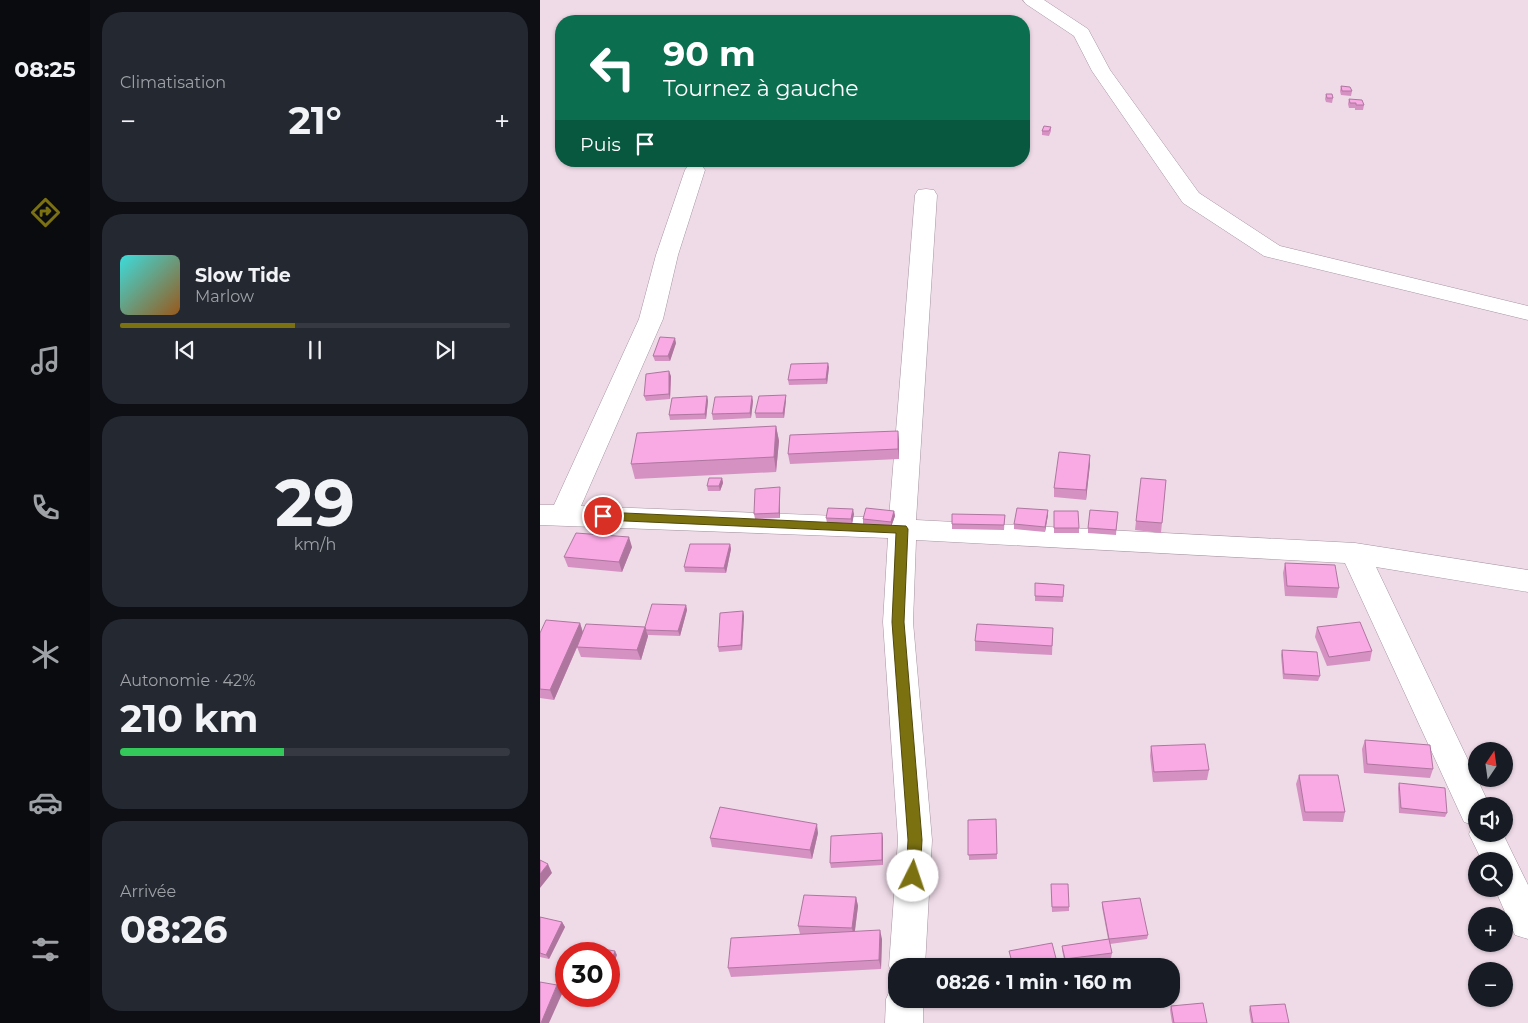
<!DOCTYPE html>
<html lang="fr">
<head>
<meta charset="utf-8">
<style>
	body { margin:0; font-family:Montserrat,sans-serif; background:#242831; color:#f1f3f6; height:100vh; display:flex; flex-direction:column; font-size:19px; white-space:nowrap }
	* { box-sizing:border-box; margin:0 }
	p { font-size:16px; color:#9ea1a6 }
	.icon { flex:none; width:28px; height:28px; fill:none; stroke:currentColor; stroke-width:2; stroke-linecap:round; stroke-linejoin:round }
	.map { position:relative; flex:1; overflow:hidden }
	.details { display:flex; flex-direction:column; gap:12px; padding:12px; background:#0d0f14; width:450px }
	.details>* { flex:none }
	.top-card { position:absolute; left:15px; top:15px; width:475px; height:152px; border-radius:20px; box-shadow:0 1px 4px #0004; background:#0b6e4f; color:#fff; overflow:hidden }
	.needle { width:32px; rotate:13deg }
	.buttons { position:absolute; left:928px; top:742px; display:grid; gap:10px }
	.buttons a { display:grid; place-items:center; width:45px; height:45px; border-radius:50%; background:#171b24; box-shadow:0 1px 4px #0004; font-size:25px }
	.speed { position:absolute; left:15px; top:942px; display:flex; gap:10px; font-size:25px; font-weight:700; text-align:center }
	.speed>* { display:grid; place-content:center; width:65px; height:65px; border-radius:50%; background:#171b24; box-shadow:0 1px 4px #0004; line-height:1 }
	.speed .limit { border:8px solid #d22; background:#fff; color:#111 }
	.pin { position:absolute; display:grid; place-items:center; width:42px; height:42px; color:#fff; margin:-21px; border:2px solid #fff; border-radius:50%; box-shadow:0 1px 5px #0007 }
	.me { position:absolute; width:55px; margin:-28px; rotate:4deg; stroke-linejoin:round; filter:drop-shadow(0 0 4px #0008) }
	.turn { display:flex; align-items:center; gap:18px; height:105px; padding:0 25px; font-size:22px }
	.turn .icon { width:65px; height:65px; stroke-width:2.5 }
	.turn b { display:block; font-size:35px; line-height:42px }
	.then { display:flex; align-items:center; height:48px; padding:0 25px; background:#0003; gap:10px; font-size:19px }
	.big { font-size:38px; font-weight:700; line-height:1.1 }
	.details .card { flex:1; display:flex; flex-direction:column; justify-content:center; gap:8px; min-width:0; padding:0 18px; border-radius:20px; background:#242831 }
	.details .dial { align-items:center; gap:0 }
	.dial b { font-size:65px; line-height:1 }
	.song { display:flex; align-items:center; gap:15px }
	.cover { width:60px; height:60px; border-radius:8px; background:linear-gradient(135deg,hsl(180 70% 55%),hsl(30 70% 35%)) }
	.played { height:5px; border-radius:2px; background:linear-gradient(90deg,#7c7111 45%,#363941 45%) }
	.keys { display:flex; justify-content:space-around; direction:ltr }
	.heat { display:flex; justify-content:space-between; align-items:center; font-size:28px; direction:ltr }
	.charge { height:8px; border-radius:4px; background:linear-gradient(90deg,#34c759 42%,#363941 0) }
	.trip { position:absolute; left:348px; top:958px; width:292px; height:50px; border-radius:20px; background:#171b24; box-shadow:0 1px 4px #0004; font-weight:700; line-height:50px; text-align:center }
	main { display:flex; flex:1; min-height:0 }
	.tabs { display:flex; flex-direction:column; width:90px; justify-content:space-around; align-items:center; background:#090b0e; color:#9ea1a6 }
	.tabs .icon { width:35px; height:35px }
	.tabs .on { color:#7c7111 }
	.tabs b { font-size:22px; color:#f1f3f6 }
	.map>svg:first-child { display:block }
	.lines { fill:none; stroke-linecap:round; stroke-linejoin:round }
	.street-casing { stroke:#a694a0; stroke-width:1 }
	.street { fill:#fff; fill-rule:evenodd }
	.wall { fill:#d691c3 }
	.shaded-wall { fill:#ae769f }
	.building { fill:#f9a9e3; stroke:#ae769f }
	.route { fill:#7c7111; stroke:#51490b }
</style>
</head>
<body>
<main>
<nav class="tabs">
<b>08:25</b>
<svg class="icon on" aria-label="directions" viewBox="0 0 24 24"><path d="M12 3l9 9-9 9-9-9zM9 14v-3h6M13 9l2 2-2 2"/></svg>
<svg class="icon" aria-label="music" viewBox="0 0 24 24"><path d="M9 18V5l10-2v13"/><circle cx="6" cy="18" r="3"/><circle cx="16" cy="16" r="3"/></svg>
<svg class="icon" aria-label="phone" viewBox="0 0 24 24"><path d="M5 4h4l2 5-3 2q2 4 5 5l2-3 5 2v4C11 20 4 13 5 4z"/></svg>
<svg class="icon" aria-label="climate" viewBox="0 0 24 24"><path d="M12 3v18M4 7l16 10M4 17L20 7"/></svg>
<svg class="icon" aria-label="car" viewBox="0 0 24 24"><path d="M5 17H2v-5l4-1 3-4h7l3 4 3 1v5h-3M9 17h6M6 11h13"/><circle cx="7" cy="17" r="2"/><circle cx="17" cy="17" r="2"/></svg>
<svg class="icon" aria-label="filters" viewBox="0 0 24 24"><path d="M4 7h16M4 17h16"/><circle cx="9" cy="7" r="2"/><circle cx="15" cy="17" r="2"/></svg>
</nav>
<section class="details">
<div class="card"><p>Climatisation</p>
<div class="heat"><a>−</a><b class="big">21°</b><a>+</a></div>
</div>
<div class="card">
<div class="song"><i class="cover"></i><div><b>Slow Tide</b><p>Marlow</p></div></div>
<div class="played"></div>
<div class="keys"><svg class="icon" aria-label="previous" viewBox="0 0 24 24"><path d="M18 5L8 12l10 7zM5 5v14"/></svg><svg class="icon" aria-label="pause" viewBox="0 0 24 24"><path d="M8 5v14M16 5v14"/></svg><svg class="icon" aria-label="next" viewBox="0 0 24 24"><path d="M6 5l10 7-10 7zM19 5v14"/></svg></div>
</div>
<div class="card dial"><b>29</b><p>km/h</p></div>
<div class="card"><p>Autonomie · 42%</p><b class="big">210 km</b><div class="charge"></div></div>
<div class="card"><p>Arrivée</p><b class="big">08:26</b></div>
</section>
<div class="map">
<svg width="988" height="1023" viewBox="0 0 988 1023">
	<rect width="100%" height="100%" fill="#efdbe8"/>
	<g class="lines">
		<!-- street casing -->
		<g class="street-casing">
			<path id="street" d="M483,0h21l44,29 22,41 89,123 81,53 248,60v14l-264,-64 -81,-53 -91,-132 -18,-35 -48,-32z
				M155,164l7,2 3,4 -27,85 -15,64 -82,187 308,12 26,-323 3,-5 8,-1 8,1 3,5 -21,325 439,23 173,27v22l-152,-25 114,239h-14v28h27l25,51v54l-13,-4 -20,-46h9v-28h-22l-13,-27 4,-9 -9,-3 -119,-259 -429,-23 -3,82 19,218 -7,126h-29v13l-2,-1 -5,-12 9,-126 -15,-218 5,-84 -348,-13v-20h14l85,-186 17,-64 29,-85 3,-4z
				M356,985v14h27v24h-38l1,-24 6,-13z"/>
		</g>
		<!-- street -->
		<use href="#street" class="street"/>
	</g>
	<!-- wall -->
	<path class="wall" d="M801,86l11,5 -1,5 -10,-1 -1,-4z
		M786,94l7,4 -1,5 -6,-1 -1,-3z
		M809,99l15,6 -1,5h-8v-2h-6l-1,-4z
		M511,127v4l-2,5 -7,-1v-4z
		M136,343l-6,18h-15l-2,-5z
		M289,367l-2,17 -38,1 -1,-5z
		M131,376l-1,23 -24,2 -2,-5z
		M246,395v5l-2,18h-28l-1,-5z
		M167,396l1,5 -2,18 -36,1 -1,-5z
		M213,401l-2,17 -38,2 -1,-6z
		M236,426l3,15 -3,31 -141,7 -4,-15z
		M359,440v19l-109,5 -2,-10z
		M550,464l-4,36 -32,-3v-9z
		M182,478l1,5 -3,8h-12l-1,-5z
		M626,480l-5,53 -26,-3 1,-9z
		M240,492v26l-25,1 -1,-5z
		M508,510v5l-3,17 -31,-3v-5z
		M354,511l1,5 -4,11 -28,-3v-5z
		M514,511l25,17v5h-25z
		M578,512l-2,23 -28,-2v-5z
		M314,514l-2,10 -25,-1 -1,-5z
		M465,515l-1,15 -52,-1v-5z
		M190,544l1,5 -5,24 -41,-1 -1,-5z
		M92,547l-10,25 -54,-5 -4,-10z
		M745,563l54,25 -2,10 -52,-2 -2,-23z
		M495,583l29,2 -1,17 -28,-1z
		M146,605l1,5 -7,26 -32,-1v1l-7,24 -60,-3 -4,-10 2,-4 -25,57 -14,-2v-65l40,-10 3,9 62,-5z
		M203,611l1,5 -2,34 -23,2 -1,-5z
		M777,627l55,24 -2,10 -43,5 -12,-29z
		M513,628l-1,27 -77,-4v-10z
		M742,650l38,26 -2,5 -35,-2 -2,-24z
		M825,740l68,29 -3,9 -66,-5 -2,-24z
		M611,746l58,24 -2,10 -54,2 -3,-26z
		M759,775l46,37 -2,10 -40,-1 -7,-37z
		M859,783l48,30 -2,4 -46,-4 -1,-25z
		M456,819l1,40 -28,1 -1,-40z
		M278,833l-6,26 -100,-12 -2,-9z
		M342,833l1,32 -52,3 -1,-5z
		M511,884l18,23v4l-17,1z
		M316,897l2,9 -3,25 27,8 -1,30 -150,8 -3,-9 72,-34 -2,-8z
		M562,902l46,33 -1,4 -37,5 2,9 -1,5 -46,6 -3,-14v-4l46,-7 -6,-32z
		M0,917l22,5 3,5 -16,32 -9,-2z
		M631,1006l36,17h-35l-2,-13z
		M710,1006l39,17h-38l-2,-13z"/>
	<!-- shaded-wall -->
	<path class="shaded-wall" d="M135,338l1,5 -6,18 -2,-5z
		M288,363l1,4 -2,17 -1,-5z
		M129,371l2,5 -1,23 -1,-5z
		M246,395v5l-2,18 -1,-5z
		M167,396l1,5 -2,18 -1,-5z
		M212,396l1,5 -2,17 -1,-5z
		M236,426l3,15 -3,31 -2,-15z
		M358,431l1,9v19l-1,-10z
		M550,455v9l-4,36v-10z
		M182,478l1,5 -3,8 -1,-5z
		M240,487v31l-1,-5z
		M313,509l1,5 -2,10 -1,-5z
		M508,510v5l-3,17v-5z
		M354,511l1,5 -4,11v-5z
		M89,537l3,10 -10,25 -3,-10z
		M190,544l1,5 -5,24 -2,-5z
		M146,605l1,5 -7,26 -2,-5z
		M203,611l1,5 -2,34 -1,-5z
		M40,623l3,10 -29,67 -4,-10z
		M105,627l3,9 -7,24 -4,-10z
		M277,824l1,9 -6,26 -2,-9z
		M342,833l1,5v27l-1,-5z
		M8,864l4,9 -12,15v-14z
		M316,897l2,9 -4,31 -2,-9z
		M22,922l3,5 -16,32 -3,-4z
		M340,930l2,9 -1,30 -2,-9z
		M75,951l2,4 -8,21v-9z
		M17,985l5,9 -13,29h-8z"/>
	<!-- building -->
	<path class="building" d="M801,86l9,1 2,4h-10z
		M786,94h6l1,4h-6z
		M809,99l13,1 2,5h-8v-2h-6z
		M504,126l7,1 -2,4h-7z
		M120,337l15,1 -7,18h-15z
		M288,363l-2,16 -38,1 3,-16z
		M129,371v23l-25,2 2,-22z
		M246,395l-3,18h-28l4,-17z
		M167,396l-2,18 -36,1 3,-17z
		M212,396l-2,17 -38,1 3,-17z
		M236,426l-2,31 -143,7 6,-31z
		M358,431v18l-110,5 2,-19z
		M519,452l31,3 -4,35 -32,-2z
		M169,478h13l-3,8h-12z
		M601,478l25,2 -4,43 -26,-2z
		M240,487l-1,26 -25,1 1,-25z
		M288,508l25,1 -2,10 -25,-1z
		M326,508l28,3 -3,11 -28,-3z
		M477,508l31,2 -3,17 -31,-3z
		M550,510l28,2 -2,18 -28,-2z
		M514,511h24l1,17h-25z
		M412,514l53,1 -1,10 -52,-1z
		M36,533l53,4 -10,25 -55,-5z
		M150,544h40l-6,24 -40,-1z
		M745,563l50,2 4,23 -52,-2z
		M495,583l29,2 -1,12 -28,-1z
		M112,604l34,1 -8,26 -32,-1 -1,-3z
		M203,611l-2,34 -23,2 2,-34z
		M6,620l34,3 -30,67 -10,-1v-56z
		M820,622l12,29 -43,6 -12,-30z
		M46,624l59,3 -8,23 -60,-3z
		M437,624l76,4 -1,18 -77,-5z
		M742,650l35,2 3,24 -36,-2z
		M825,740l65,5 3,24 -66,-5z
		M665,744l4,26 -55,2 -3,-26z
		M759,775h39l7,37h-40z
		M859,783l46,5 2,25 -46,-5z
		M180,807l97,17 -7,26 -100,-12z
		M456,819l1,35 -29,1v-35z
		M342,833v27l-52,3 1,-27z
		M0,860l8,4 -8,10z
		M511,884h17l1,23h-17z
		M264,895l52,2 -4,31 -54,-2z
		M600,898l8,37 -39,4 -7,-37z
		M0,917l22,5 -16,33 -6,-2z
		M340,930l-1,30 -151,8 3,-30z
		M569,939l3,14 -47,6 -3,-13z
		M512,943l6,23h-45l-4,-15z
		M38,945l37,6 -6,16v-13h-35z
		M0,982l17,3 -16,38h-1z
		M663,1003l4,20h-33l-3,-17z
		M745,1004l4,19h-36l-3,-17z"/>
	<!-- route -->
	<path class="route" d="M63,512l303,14 2,3 -4,93 18,218 -2,36 -2,5 -5,2 -5,-2 -2,-5 2,-36 -16,-218 4,-89 -293,-13 -5,-4z"/>
</svg>
<div class="buttons">
<a><svg class="needle" viewBox="-14 -14 28 28"><path d="M0-13l5 13h-10z" fill="#e53935"/><path d="M0 13l5-13h-10z" fill="#9ea1a6"/></svg></a>
<a><svg class="icon" aria-label="sound" viewBox="0 0 24 24"><path d="M4 9h4l5-4v14l-5-4H4zM17 9q2 3 0 6"/></svg></a>
<a><svg class="icon" aria-label="search" viewBox="0 0 24 24"><circle cx="10" cy="10" r="6"/><path d="M15 15l6 6"/></svg></a>
<a>+</a>
<a>−</a>
</div>
<div class="speed"><div class="limit">30</div></div>
<div class="pin" style="left:63px;top:516px;background:#d93025"><svg class="icon" aria-label="arrive" viewBox="0 0 24 24"><path d="M6 21V4h12l-3 4 3 4H6"/></svg></div>
<svg class="me" style="left:373px;top:876px" viewBox="-20 -20 40 40"><circle r="19" fill="#fff"/><path d="M0-13L10 11 0 6-10 11z" fill="#7c7111"/></svg>
<div class="trip">08:26 · 1 min · 160 m</div>
<div class="top-card">
<div class="turn"><svg class="icon" aria-label="left" viewBox="0 0 24 24"><path d="M17 20v-9H6M10 6l-5 5 5 5"/></svg><div><b>90 m</b>Tournez à gauche</div></div>
<div class="then">Puis<svg class="icon" aria-label="arrive" viewBox="0 0 24 24"><path d="M6 21V4h12l-3 4 3 4H6"/></svg></div>
</div>
</div>
</main>
</body>
</html>
